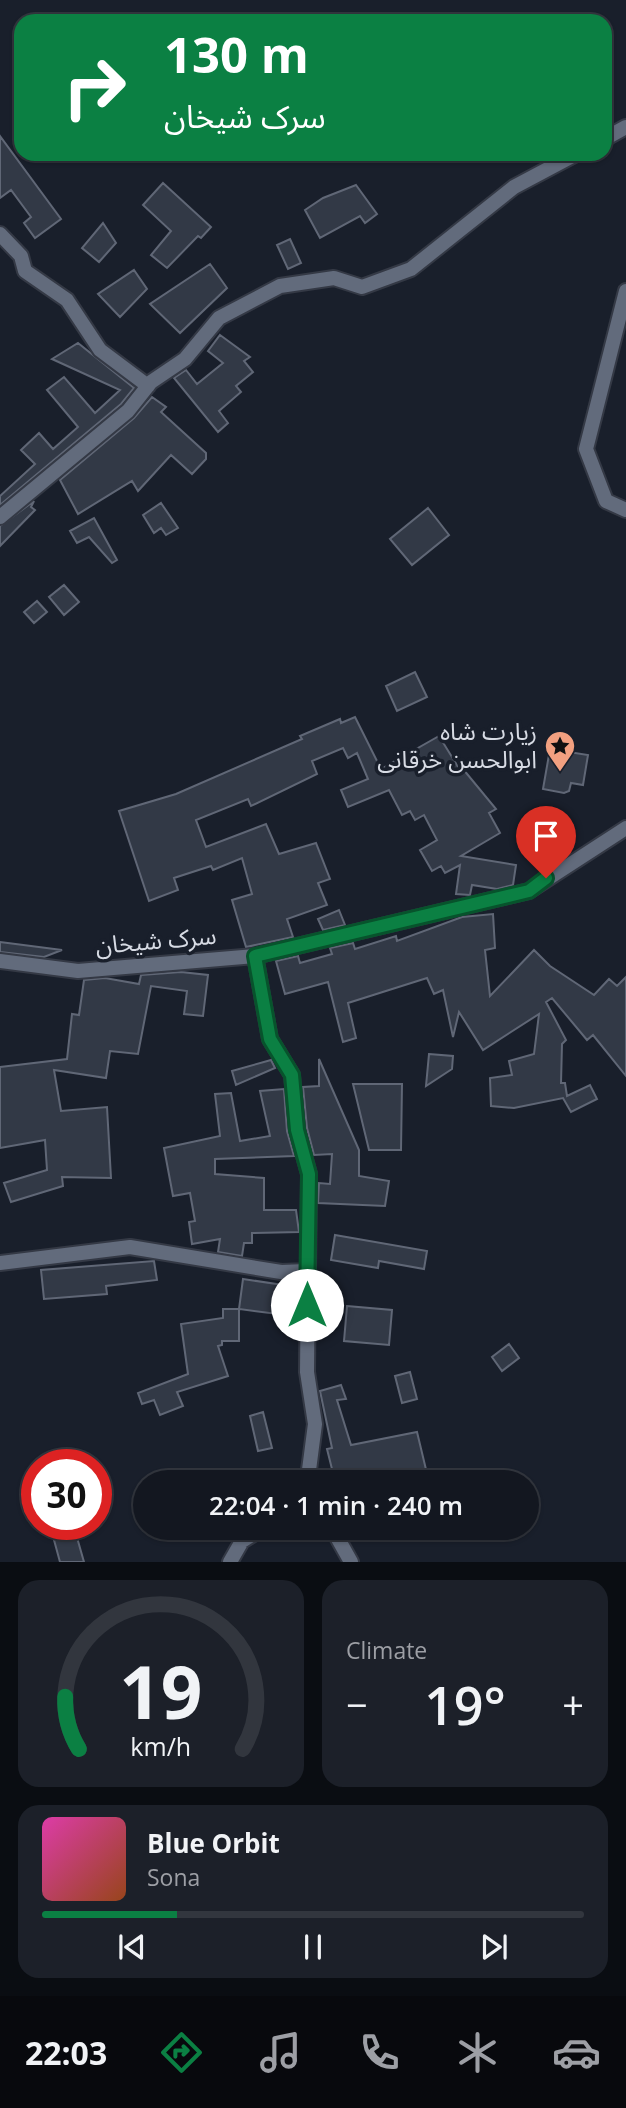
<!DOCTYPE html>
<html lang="en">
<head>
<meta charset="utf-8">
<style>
	body { margin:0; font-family:"Open Sans","Noto Sans Arabic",sans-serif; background:#1c2029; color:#f1f3f6; height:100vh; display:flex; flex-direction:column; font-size:26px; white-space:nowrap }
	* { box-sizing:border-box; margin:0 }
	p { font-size:23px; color:#9d9fa5 }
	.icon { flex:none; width:38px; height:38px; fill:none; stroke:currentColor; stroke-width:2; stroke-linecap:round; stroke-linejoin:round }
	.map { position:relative; height:1562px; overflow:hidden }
	.panel { display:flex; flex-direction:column; gap:18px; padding:18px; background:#0a0d12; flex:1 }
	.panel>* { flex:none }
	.top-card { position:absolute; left:14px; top:14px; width:598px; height:147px; border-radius:21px; box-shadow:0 2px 5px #0004,0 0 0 2px #32363e; background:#0b8043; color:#fff; overflow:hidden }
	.speed { position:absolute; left:21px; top:1449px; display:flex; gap:14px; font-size:35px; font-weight:700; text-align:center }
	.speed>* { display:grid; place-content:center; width:91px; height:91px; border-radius:50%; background:#131720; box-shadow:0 2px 5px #0004,0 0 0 2px #32363e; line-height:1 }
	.speed .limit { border:10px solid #d22; background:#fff; color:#111 }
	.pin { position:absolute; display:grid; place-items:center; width:60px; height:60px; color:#fff; margin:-72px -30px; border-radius:50% 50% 50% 0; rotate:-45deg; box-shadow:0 0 7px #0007 }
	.pin .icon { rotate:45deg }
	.me { position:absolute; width:77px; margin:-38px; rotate:0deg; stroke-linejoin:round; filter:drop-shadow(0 0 5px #0008) }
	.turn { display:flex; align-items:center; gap:24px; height:147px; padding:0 35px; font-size:32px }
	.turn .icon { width:91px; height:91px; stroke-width:2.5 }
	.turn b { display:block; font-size:49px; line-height:60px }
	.big { font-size:52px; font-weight:600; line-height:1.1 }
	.panel .widget { flex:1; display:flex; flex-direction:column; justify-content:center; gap:10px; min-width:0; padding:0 24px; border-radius:21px; background:#1c2029 }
	.panel .dial { align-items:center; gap:0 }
	.dial svg { height:182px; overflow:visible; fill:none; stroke:#32363e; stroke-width:7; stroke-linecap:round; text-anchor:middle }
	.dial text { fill:#f1f3f6; stroke:none }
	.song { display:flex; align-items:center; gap:21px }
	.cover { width:84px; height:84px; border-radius:10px; background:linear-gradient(135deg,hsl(320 70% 55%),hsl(20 70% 35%)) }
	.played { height:7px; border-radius:4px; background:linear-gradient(90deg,#0b8043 25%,#32363e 25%) }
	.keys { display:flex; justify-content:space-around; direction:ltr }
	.heat { display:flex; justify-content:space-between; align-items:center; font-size:38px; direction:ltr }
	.panel .tiles { flex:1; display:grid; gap:18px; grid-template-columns:1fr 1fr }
	.widget:last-child { grid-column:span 2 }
	.trip { position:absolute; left:133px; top:1470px; width:406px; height:70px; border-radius:35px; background:#131720; box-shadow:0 2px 5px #0004,0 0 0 2px #32363e; font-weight:600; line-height:70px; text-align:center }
	.tab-bar { display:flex; height:112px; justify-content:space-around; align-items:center; background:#08090d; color:#9d9fa5 }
	.tab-bar .icon { width:49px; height:49px }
	.tab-bar .on { color:#0b8043 }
	.tab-bar b { font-size:32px; color:#f1f3f6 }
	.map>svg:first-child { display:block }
	.building { fill:#323946; stroke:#606776; stroke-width:2 }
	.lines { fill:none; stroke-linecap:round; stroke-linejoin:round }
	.minor-casing { stroke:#343945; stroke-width:18 }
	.tertiary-casing { stroke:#343945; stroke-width:18 }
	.minor { stroke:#626b7c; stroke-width:14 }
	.tertiary { stroke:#626b7c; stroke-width:14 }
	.route-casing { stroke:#07532c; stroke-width:18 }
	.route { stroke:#0b8043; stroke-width:12 }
	.labels { text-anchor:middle; stroke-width:7; stroke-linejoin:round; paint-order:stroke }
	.poi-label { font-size:24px; fill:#d7dbe4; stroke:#191f2b; text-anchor:end }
	.street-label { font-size:24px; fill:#d7dbe4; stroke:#191f2b }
</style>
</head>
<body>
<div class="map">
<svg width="626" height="1562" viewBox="0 0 626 1562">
	<rect width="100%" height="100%" fill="#191f2b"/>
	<!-- building -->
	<path class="building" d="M0,136l61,83 -26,19 -11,-15 7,-6 -20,-27 -11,8z
		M163,183l48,44 -10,11 -3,-2 -31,32 -16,-13 20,-24 -28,-26z
		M356,185l21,29 -12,9 -5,-7 -40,22 -15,-28 18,-12z
		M103,223l13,20 -17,19 -17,-14z
		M290,239l11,24 -13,6 -11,-24z
		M210,264l17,24 -47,45 -30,-29z
		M134,270l13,19 -27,28 -22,-23z
		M220,335l30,22 -6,4 9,11 -17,14 5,6 -22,19 9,12 -10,9 -44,-54 12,-8 11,14 26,-21 -15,-12z
		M78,343l56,45 -13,16 -121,101v-9l35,-32 -14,-14 18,-17 14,16 25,-22 -31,-37 17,-13 31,36 25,-23 -68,-31z
		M152,397l14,10 -5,5 45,41v6l-14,15 -21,-19 -33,36 -6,-10 -54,33 -18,-34 74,-62z
		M34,501l-3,6 4,3 -35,36v-20z
		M161,503l17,25 -12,7 -5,-7 -7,5 -11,-18z
		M428,508l21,27 -37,30 -22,-26z
		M94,518l23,42 -5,3 -23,-26 -12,6 -7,-12z
		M64,585l15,17 -15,13 -15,-18z
		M37,601l10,11 -13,11 -10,-11z
		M415,672l12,25 -30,14 -11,-25z
		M355,717l26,52 58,-33 21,34 3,-1 33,40 -7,4 11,20 -39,23 55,9 -3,20 -16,4 -25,-4 -2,10 -14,-1 4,-29 -15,8 -4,-7 -9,5 -12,-21 17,-10 -13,-25 -9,5 -5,-9 -8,4 -13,-25 -41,17 -7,-17 27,-11 -11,-26 -9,5 -5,-10 -31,13 5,13 -66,32 -3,-7 -52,21 10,27 60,-23 13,30 37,-11 14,36 -12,4 9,22 -40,14 6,18 -47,10 -14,-47 20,-6 -10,-36 -29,12 -2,-4 -37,12 4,12 -29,11 -30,-90 57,-17 126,-55 -2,-3 40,-17 1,4z
		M550,749l38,6 -5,30 -12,-2 -2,8 -5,2 -21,-4z
		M339,910l6,15 -22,5 -5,-11z
		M493,914l2,34 -10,2 5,46 44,-46 16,16 44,29 15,-16 8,7 9,-9v99l-33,-41 -6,5 -35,-42 -6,4 20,38 -4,4 -1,39h4l2,13 23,-11 7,14 -26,13 -8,-14 -49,10 -23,-2 -1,-28 22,-3 -3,-14 25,-7 5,-40 -56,36 -24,-38 -6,25 -10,-47 -9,4 -7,-16 -79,25 8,35 -13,4 -15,-60 -43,12 -9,-33 22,-5 2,7 32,-9 -2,-6 23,-5 2,6 41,-13 1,5 65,-24z
		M0,942l62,8 -18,7 -44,-5z
		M181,972l27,3 -5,41 -19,-2 3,-23 -36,-5 -13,68 -28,-3 -4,27 -52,-8 7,41 46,-4 4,71 -49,-1 1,9 -52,16 -7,-19 43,-13 -2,-30 -45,8v-81l67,-8 5,-45 7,1 5,-35 21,-2 34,6 2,-9z
		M429,1054l24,2 -1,13 -26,17z
		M319,1059l40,91v26l30,5 -4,25 -67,-3 1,-20 11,1 2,-30 -18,1 -7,-27 -4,-41 16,-1z
		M271,1060l4,8 -39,17 -4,-14z
		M353,1084h49l-1,66h-32z
		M284,1089l3,42 7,25 -79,3v15l49,4v32h32l3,22 -47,1v10h-8l-2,13 -24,-4 2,-13 -28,5 -3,-22 6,-1 -5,-28 -17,3 -9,-48 56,-12 -5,-42 16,-1 9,48 30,-5 -10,-45z
		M335,1235l92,16 -3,18 -45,-8 -1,7 -47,-8z
		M154,1261l3,19 -51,6 1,8 -63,5 -3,-29z
		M243,1279l54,8 -4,29 -54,-7z
		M347,1306l45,4 -3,35 -45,-4z
		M223,1309h16v32h-17v4l-4,1 10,30 -51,16 6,14 -23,9 -6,-15 -12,4 -4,-11 50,-19 -7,-50 42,-6z
		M509,1344l10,14 -17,13 -10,-14z
		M410,1372l7,27 -15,4 -7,-27z
		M341,1385l5,14 -9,1 14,45 66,-13 12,50h-107l-2,-10 12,-3 -5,-20 5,-1 -12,-57z
		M263,1412l9,36 -14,3 -8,-35z
		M76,1534l8,28h-24l-6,-22z"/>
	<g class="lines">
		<!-- minor casing -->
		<g class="minor-casing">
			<path id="minor" d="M606,138l20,-11
				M0,234l21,22 4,15 42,29 33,50 48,36
				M626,291l-40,158 20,52 20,9
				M0,517l128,-106 23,-29 34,-23 34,-41 61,-32 54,-8 28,9 49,-18 103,-82 62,-33
				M255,956l15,83 22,36 5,55 12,44 -2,198 8,52 -6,46 4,12
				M0,1263l130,-16 151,25 26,-1
				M332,1528l19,34
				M230,1562l12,-21 21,-13"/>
		</g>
		<!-- tertiary casing -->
		<g class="tertiary-casing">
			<path id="tertiary" d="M0,961l78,10 177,-15 274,-65 97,-63"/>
		</g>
		<!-- minor -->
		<use href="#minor" class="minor"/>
		<!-- tertiary -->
		<use href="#tertiary" class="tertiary"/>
	</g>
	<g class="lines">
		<!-- route casing -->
		<g class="route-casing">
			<path id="route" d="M307,1305l2,-131 -12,-44 -5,-55 -22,-36 -15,-83 274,-65 17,-13"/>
		</g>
		<!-- route -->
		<use href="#route" class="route"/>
	</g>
	<!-- icons -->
	<defs>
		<g id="sight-pin" transform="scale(1.575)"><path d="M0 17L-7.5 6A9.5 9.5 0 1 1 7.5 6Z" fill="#f2a080" stroke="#191f2b"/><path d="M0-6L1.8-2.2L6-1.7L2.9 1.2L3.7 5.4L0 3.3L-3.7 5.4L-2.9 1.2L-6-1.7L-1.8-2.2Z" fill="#111"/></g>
	</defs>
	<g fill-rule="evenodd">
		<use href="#sight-pin" x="560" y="746"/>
	</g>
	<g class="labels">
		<!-- poi labels -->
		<g class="poi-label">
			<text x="537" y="740">زیارت شاه<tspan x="537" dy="28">ابوالحسن خرقانی</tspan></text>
		</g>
		<!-- street labels -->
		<g class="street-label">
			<text transform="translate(156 941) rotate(-5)" y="8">سرک شیخان</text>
		</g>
	</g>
</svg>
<div class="speed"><div class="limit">30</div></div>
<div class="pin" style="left:546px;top:878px;background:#d93025"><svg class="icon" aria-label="arrive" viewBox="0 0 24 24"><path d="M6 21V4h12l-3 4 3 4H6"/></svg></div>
<svg class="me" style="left:307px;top:1305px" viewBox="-20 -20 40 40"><circle r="19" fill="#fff"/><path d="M0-13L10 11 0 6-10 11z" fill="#0b8043"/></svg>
<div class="trip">22:04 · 1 min · 240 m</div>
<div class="top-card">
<div class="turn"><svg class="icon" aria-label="right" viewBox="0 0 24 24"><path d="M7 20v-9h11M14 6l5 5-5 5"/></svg><div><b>130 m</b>سرک شیخان</div></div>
</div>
</div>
<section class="panel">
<div class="tiles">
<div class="widget dial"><svg viewBox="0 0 100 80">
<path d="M14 69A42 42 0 1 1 86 69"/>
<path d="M14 69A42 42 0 0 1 8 46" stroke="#0b8043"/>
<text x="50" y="56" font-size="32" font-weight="700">19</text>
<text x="50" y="72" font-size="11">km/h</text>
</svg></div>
<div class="widget"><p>Climate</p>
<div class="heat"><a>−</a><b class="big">19°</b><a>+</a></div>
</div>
<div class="widget">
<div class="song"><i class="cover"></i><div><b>Blue Orbit</b><p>Sona</p></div></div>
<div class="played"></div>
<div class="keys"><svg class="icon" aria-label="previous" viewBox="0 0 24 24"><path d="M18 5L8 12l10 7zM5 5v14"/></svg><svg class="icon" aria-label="pause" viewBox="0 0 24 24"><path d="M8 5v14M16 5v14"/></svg><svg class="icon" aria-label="next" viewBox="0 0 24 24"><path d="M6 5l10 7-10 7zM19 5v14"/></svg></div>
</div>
</div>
</section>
<nav class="tab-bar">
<b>22:03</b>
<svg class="icon on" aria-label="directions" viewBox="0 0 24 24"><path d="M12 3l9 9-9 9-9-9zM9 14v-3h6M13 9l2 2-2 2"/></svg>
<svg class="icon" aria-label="music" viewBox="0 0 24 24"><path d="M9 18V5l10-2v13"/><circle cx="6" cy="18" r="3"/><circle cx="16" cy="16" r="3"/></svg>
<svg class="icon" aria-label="phone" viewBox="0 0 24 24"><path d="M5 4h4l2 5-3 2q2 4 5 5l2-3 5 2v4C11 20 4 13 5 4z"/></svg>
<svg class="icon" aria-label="climate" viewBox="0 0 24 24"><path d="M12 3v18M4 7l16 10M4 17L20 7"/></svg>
<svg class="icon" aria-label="car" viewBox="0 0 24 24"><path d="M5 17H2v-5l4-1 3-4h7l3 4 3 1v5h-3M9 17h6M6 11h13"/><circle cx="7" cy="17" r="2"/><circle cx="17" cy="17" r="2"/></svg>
</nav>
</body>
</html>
